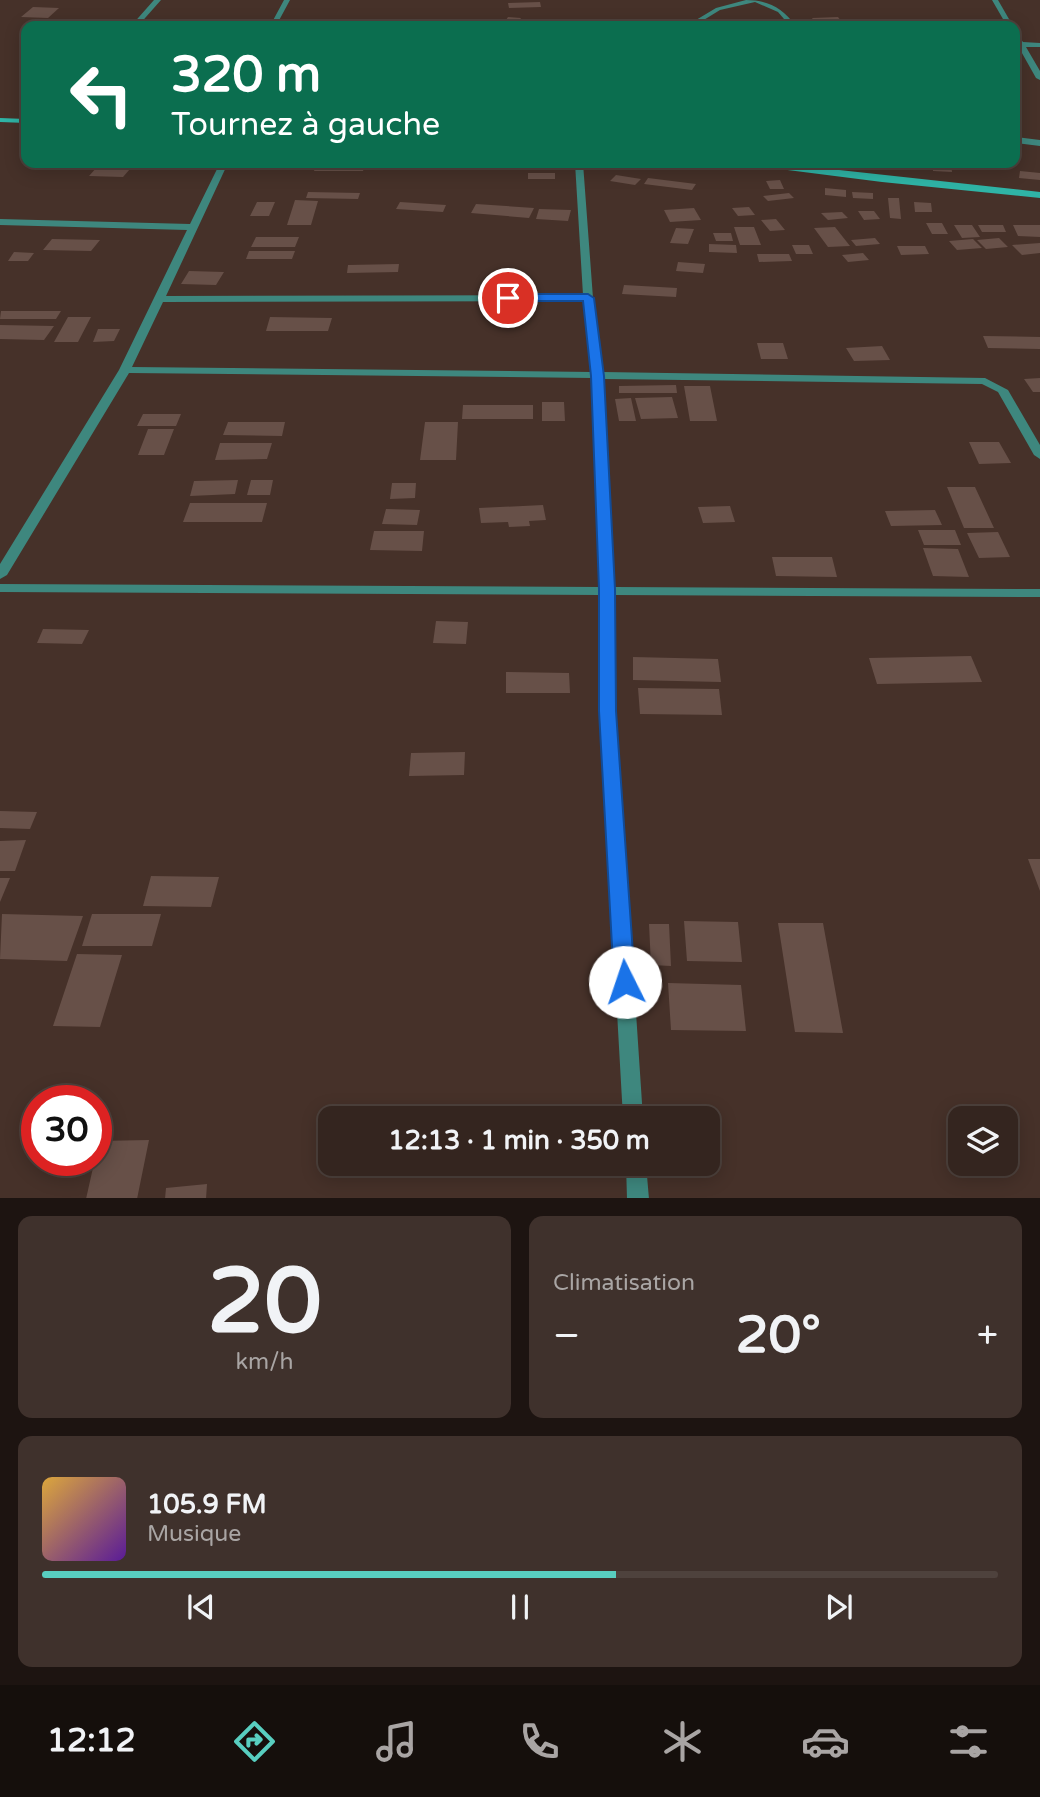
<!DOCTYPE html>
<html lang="fr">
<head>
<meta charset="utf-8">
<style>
	body { margin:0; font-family:"Varela Round",sans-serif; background:#3f312c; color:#f1f3f6; height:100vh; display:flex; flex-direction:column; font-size:26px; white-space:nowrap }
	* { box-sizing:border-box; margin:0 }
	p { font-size:23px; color:#a9a5a4 }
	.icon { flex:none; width:38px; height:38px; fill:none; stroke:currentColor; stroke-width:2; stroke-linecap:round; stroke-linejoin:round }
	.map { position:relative; height:1198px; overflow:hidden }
	.side { display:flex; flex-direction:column; gap:18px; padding:18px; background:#1d1411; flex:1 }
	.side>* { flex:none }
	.banner { position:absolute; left:21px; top:21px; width:999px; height:147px; border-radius:14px; box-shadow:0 4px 18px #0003,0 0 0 2px #4e423d; background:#0b6e4f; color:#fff; overflow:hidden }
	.tools { position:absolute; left:948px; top:1106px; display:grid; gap:14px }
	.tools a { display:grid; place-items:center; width:70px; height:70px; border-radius:14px; background:#34251f; box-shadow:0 4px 18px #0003,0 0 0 2px #4e423d; font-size:35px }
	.speed { position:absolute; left:21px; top:1085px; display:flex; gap:14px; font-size:35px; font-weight:700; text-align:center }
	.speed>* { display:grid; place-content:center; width:91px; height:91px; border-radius:50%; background:#34251f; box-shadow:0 4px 18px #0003,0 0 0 2px #4e423d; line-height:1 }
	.speed .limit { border:10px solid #d22; background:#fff; color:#111 }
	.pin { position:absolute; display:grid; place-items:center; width:60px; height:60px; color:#fff; margin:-30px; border:4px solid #fff; border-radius:50%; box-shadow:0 2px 7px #0007 }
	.me { position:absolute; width:77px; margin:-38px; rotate:356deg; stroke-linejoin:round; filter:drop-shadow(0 0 5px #0008) }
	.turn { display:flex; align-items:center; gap:24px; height:147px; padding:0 35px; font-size:32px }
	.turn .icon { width:91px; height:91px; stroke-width:2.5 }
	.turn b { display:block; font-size:49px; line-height:60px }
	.big { font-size:52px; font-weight:700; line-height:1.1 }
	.side .card { flex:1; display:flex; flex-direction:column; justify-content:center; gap:10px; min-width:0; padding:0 24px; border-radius:14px; background:#3f312c }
	.side .dial { align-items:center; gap:0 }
	.dial b { font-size:91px; line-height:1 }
	.song { display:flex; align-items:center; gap:21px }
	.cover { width:84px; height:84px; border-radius:10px; background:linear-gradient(135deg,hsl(40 70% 55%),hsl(270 70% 35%)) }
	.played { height:7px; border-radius:4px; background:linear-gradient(90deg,#58cec0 60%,#4e423d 60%) }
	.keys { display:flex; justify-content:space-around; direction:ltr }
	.heat { display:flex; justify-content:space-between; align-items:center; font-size:38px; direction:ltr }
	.side .tiles { flex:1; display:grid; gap:18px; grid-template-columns:1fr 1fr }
	.card:last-child { grid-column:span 2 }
	.trip { position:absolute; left:318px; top:1106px; width:402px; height:70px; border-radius:14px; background:#34251f; box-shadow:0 4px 18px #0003,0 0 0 2px #4e423d; font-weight:700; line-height:70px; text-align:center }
	.menu { display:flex; height:112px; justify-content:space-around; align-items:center; background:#150f0c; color:#a9a5a4 }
	.menu .icon { width:49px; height:49px }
	.menu .selected { color:#58cec0 }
	.menu b { font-size:32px; color:#f1f3f6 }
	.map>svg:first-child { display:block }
	.building { fill:#675048 }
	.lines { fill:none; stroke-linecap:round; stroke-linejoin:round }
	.street { fill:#3e877e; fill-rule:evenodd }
	.secondary { fill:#2fb4a6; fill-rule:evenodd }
	.route { fill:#1a73e8; stroke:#114b97; stroke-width:2 }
</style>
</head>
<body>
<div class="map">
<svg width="1040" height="1199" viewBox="0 0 1040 1199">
	<rect width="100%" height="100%" fill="#463129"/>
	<!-- building -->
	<path class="building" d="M540,2l1,5 -32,1 -1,-5z
		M33,7l26,1 -11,10 -27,-1z
		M508,17l13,1 -5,8h-14z
		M838,17l3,4 -8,1h9l2,3h-27l-5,-7z
		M274,163h39l-2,5 -38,-1z
		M529,163h30l-1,6 -30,-1z
		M933,163l18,1 1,8 -19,-1z
		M316,165h49l-2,6h-49z
		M97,167l33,2 -7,8 -34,-1z
		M1020,171l20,2v7l-21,-2z
		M528,173h27v6h-27z
		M616,175l25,4 -6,6 -25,-4z
		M648,178l48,6 -4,6 -48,-6z
		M780,180l4,9h-14l-4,-8z
		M825,188l21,2v7l-21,-2z
		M308,192l52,1 -2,6 -52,-1z
		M852,192l21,1v6l-20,-1z
		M789,193l5,5 -26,3 -5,-5z
		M888,198h11l2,21 -11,-1z
		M295,200l23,1 -7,24h-24z
		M257,202h18l-6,14h-19z
		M400,202l46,3 -3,7 -47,-3z
		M914,202l17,1 1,9h-17z
		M476,204l58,4 -5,10 -58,-5z
		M749,207l6,8 -17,1 -6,-8z
		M694,208l7,12 -31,2 -6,-12z
		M539,209l32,1 -3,11 -32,-2z
		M858,211h16l6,8 -16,1z
		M842,212l6,6 -20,2 -7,-7z
		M776,219l9,11 -15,1 -9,-11z
		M926,223h16l6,11h-16z
		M954,225h18l8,12 -18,1z
		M978,225h25l3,7h-24z
		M1013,225h27v12l-22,-1z
		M734,227h20l7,18h-21z
		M835,227l15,19 -22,1 -14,-19z
		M676,228l18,1 -6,15 -18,-1z
		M713,233h18l2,8h-17z
		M256,237h43l-4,10h-44z
		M875,238l5,6 -24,2 -5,-6z
		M999,238l9,9 -22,2 -9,-9z
		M52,239l48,1 -9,11 -48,-1z
		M973,239l9,9 -25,2 -8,-9z
		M1040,243v10l-18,2 -10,-10z
		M709,244l27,1 1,8 -28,-1z
		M792,245h17l4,9h-17z
		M897,246h28l4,8 -28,1z
		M249,251h46l-3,8h-46z
		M14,252l20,1 -6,8h-20z
		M863,253l6,7 -21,2 -6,-7z
		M757,254h32l3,7 -33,1z
		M678,262l27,2 -2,9 -27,-2z
		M399,264l-1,8 -51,1 1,-8z
		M189,271l35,1 -8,13 -35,-1z
		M624,285l53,3 -1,9 -54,-3z
		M1,311h60l-5,8h-56z
		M68,317h23l-13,25h-24z
		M270,317l62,1 -4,13h-62z
		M0,325l54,1 -10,14 -44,-1z
		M98,329h22l-6,12 -21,1z
		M983,336l57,1v12l-52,-1z
		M757,343h26l5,16h-27z
		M882,346l8,14 -36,1 -8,-13z
		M1040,378v14h-7l-9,-13z
		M676,385l1,8h-58v-7z
		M684,386h26l7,35h-27z
		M672,397l6,21 -37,1 -6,-21z
		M631,398l5,23h-17l-4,-22z
		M542,402h22l1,19h-23z
		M463,405h70v14h-71z
		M143,414h38l-5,12h-39z
		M228,422h57l-3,14 -59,-1z
		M425,422h33l-2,38h-36z
		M148,429h26l-10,26h-26z
		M969,442h30l12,21 -32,1z
		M220,443h52l-5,16 -52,1z
		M238,480l-3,14 -45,2 4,-15z
		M251,480h22l-3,15h-23z
		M392,483h24l-1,15 -25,1z
		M947,487h28l19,41h-30z
		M190,503h77l-5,19h-79z
		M543,505l3,15 -17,1 1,5 -21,1 -1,-5 -27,1 -2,-15z
		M730,506l5,16 -32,1 -5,-16z
		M386,509l34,1 -3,15 -35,-1z
		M935,510l7,15 -51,1 -6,-15z
		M918,530h37l6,15h-37z
		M374,531h50l-2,20 -52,-1z
		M998,532l12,25 -31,1 -12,-25z
		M923,548l35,1 11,28 -36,-1z
		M772,557h60l5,20 -61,-1z
		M436,621l32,1 -2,22 -33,-1z
		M43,629l46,1 -7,14 -45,-1z
		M971,656l11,26 -105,2 -8,-26z
		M633,657l85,2 3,23 -88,-2z
		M506,672l63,1 1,20h-64z
		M638,688l81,1 3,26 -82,-1z
		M465,752l-1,23 -55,1 2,-23z
		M0,811l37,1 -7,17 -30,-1z
		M26,840l-11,31h-15v-30z
		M1028,859h12v32z
		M151,876l68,1 -8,30 -68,-1z
		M0,878h10l-10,24z
		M2,914l81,2 -16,45 -67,-2z
		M92,914h69l-9,32h-70z
		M684,921l54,1 4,40 -55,-1z
		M778,923h45l20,110 -48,-1z
		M649,924h20l2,42 -20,-1z
		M77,954l45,1 -22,72 -47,-1z
		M668,983l73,2 5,46 -75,-1z
		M149,1140l-12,59h-51l13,-58z
		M207,1184l-1,15h-41l1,-11z"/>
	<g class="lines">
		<!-- street -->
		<path class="street" d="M154,0h7l-23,26h-7z
			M284,0h6l-14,26h-6z
			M746,0c23,0 36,8 50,26h-6l-12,-14 -23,-10 -35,8 -26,16h-8l30,-18z
			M992,0h6l15,26h-6z
			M1015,32l8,10 17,1v4h-14l14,24v9l-4,-2 -18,-32h-3z
			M1015,137l25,3v6l-25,-3z
			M220,163h8l-62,133 417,-1 -8,-132h8l10,135 10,74 382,6 23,12 32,55v14l-6,-4 -36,-63 -16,-8 -378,-5 10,208 426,2v8l-426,-2 2,116 27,407h-20l-23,-407v-116l-600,-3v-8l600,3 -8,-209 -463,-5 -122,202 -7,4v-15l119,-194 68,-140 -187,-5v-6l190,5zM583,301l9,71 -460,-5 31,-65z
			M626,1164h20l3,35h-22z"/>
		<!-- secondary -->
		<path class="secondary" d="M0,118l26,1v4l-26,-1z
			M753,163h22l265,29v6l-158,-16 -125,-16z"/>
	</g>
	<!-- route -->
	<path class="route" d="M588,294l6,4 10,78 11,213 1,122 19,271 -3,7 -7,2 -8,-2 -3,-7 -15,-271v-122l-8,-213 -8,-75h-75l-6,-3 6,-4z"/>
</svg>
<div class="tools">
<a><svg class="icon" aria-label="layers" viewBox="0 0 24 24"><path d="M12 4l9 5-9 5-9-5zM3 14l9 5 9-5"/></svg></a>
</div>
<div class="speed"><div class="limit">30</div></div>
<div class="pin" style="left:508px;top:298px;background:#d93025"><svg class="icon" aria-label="arrive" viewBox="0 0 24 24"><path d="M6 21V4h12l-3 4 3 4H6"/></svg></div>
<svg class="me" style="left:625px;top:982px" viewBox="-20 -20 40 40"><circle r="19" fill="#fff"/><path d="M0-13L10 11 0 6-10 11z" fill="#1a73e8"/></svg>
<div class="trip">12:13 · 1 min · 350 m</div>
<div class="banner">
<div class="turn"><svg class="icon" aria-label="left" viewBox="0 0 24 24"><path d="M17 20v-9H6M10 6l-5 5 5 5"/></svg><div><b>320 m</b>Tournez à gauche</div></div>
</div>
</div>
<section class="side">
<div class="tiles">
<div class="card dial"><b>20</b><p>km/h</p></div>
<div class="card"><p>Climatisation</p>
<div class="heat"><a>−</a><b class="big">20°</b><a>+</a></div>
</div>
<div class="card">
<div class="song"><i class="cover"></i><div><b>105.9 FM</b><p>Musique</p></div></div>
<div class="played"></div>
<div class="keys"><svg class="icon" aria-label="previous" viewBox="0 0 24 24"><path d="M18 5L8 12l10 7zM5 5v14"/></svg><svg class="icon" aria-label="pause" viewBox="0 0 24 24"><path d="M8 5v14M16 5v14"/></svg><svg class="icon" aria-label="next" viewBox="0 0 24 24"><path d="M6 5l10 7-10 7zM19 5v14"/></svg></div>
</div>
</div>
</section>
<nav class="menu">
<b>12:12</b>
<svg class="icon selected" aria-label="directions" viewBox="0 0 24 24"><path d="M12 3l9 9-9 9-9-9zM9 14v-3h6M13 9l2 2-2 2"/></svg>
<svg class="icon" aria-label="music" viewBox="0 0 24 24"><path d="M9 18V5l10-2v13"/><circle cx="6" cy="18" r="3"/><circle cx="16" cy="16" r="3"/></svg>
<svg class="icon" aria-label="phone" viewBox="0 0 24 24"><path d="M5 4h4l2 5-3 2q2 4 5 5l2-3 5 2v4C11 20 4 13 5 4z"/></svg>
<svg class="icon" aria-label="climate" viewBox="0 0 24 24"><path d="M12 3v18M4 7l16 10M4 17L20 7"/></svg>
<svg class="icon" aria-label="car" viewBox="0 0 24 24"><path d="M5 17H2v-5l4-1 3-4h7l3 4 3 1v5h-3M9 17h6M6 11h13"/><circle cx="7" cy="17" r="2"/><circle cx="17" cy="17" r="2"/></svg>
<svg class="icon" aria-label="filters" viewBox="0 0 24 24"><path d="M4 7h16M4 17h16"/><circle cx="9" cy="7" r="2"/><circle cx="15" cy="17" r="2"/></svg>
</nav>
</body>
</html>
